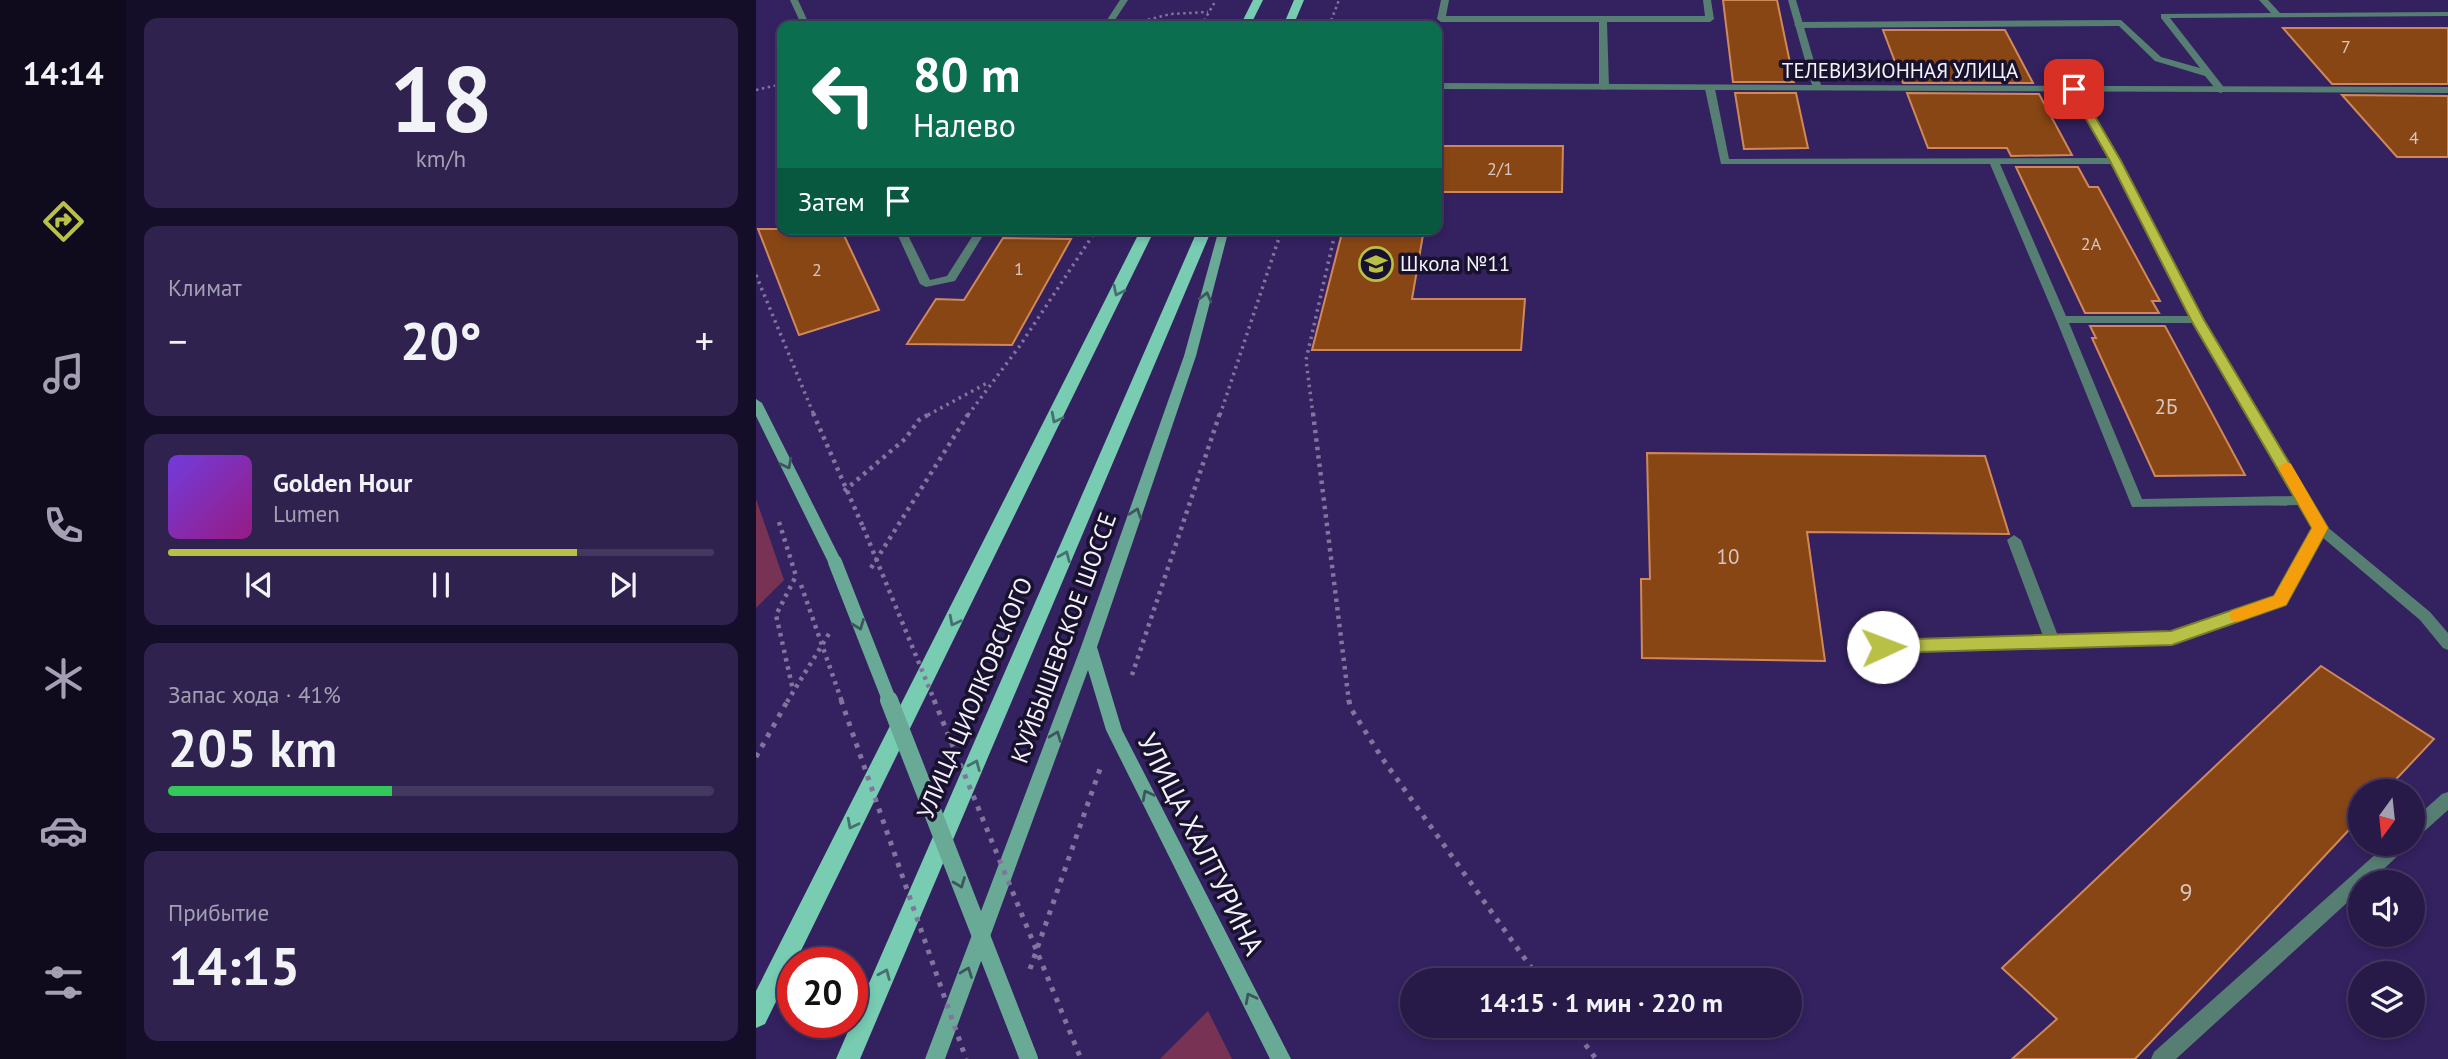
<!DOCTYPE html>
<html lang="ru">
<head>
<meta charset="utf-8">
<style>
	body { margin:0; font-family:"PT Sans",sans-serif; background:#2f224f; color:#f1f3f6; height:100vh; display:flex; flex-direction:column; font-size:26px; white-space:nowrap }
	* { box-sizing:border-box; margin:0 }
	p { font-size:23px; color:#a4a0b4 }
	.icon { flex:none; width:38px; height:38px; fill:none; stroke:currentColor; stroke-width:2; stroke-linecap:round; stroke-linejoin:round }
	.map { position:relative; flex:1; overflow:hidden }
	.drawer { display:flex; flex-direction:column; gap:18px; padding:18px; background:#150e28; width:630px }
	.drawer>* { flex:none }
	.guide { position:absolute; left:21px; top:21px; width:665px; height:214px; border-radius:14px; box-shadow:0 4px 10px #0003,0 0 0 2px #433860; background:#0b6e4f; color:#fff; overflow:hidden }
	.needle { width:46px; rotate:195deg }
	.tools { position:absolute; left:1592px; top:779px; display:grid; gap:14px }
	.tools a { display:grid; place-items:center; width:77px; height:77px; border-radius:50%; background:#271948; box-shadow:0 4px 10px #0003,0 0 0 2px #433860; font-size:35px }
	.speed { position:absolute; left:21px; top:947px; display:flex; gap:14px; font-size:35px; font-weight:700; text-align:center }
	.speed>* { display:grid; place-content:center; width:91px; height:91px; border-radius:50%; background:#271948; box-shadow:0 4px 10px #0003,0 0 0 2px #433860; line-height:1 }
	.speed .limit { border:10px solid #d22; background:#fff; color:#111 }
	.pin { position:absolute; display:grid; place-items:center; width:60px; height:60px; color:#fff; margin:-30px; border-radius:14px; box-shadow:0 4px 10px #0006 }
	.me { position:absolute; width:77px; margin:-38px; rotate:88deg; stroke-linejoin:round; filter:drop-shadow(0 0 5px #0008) }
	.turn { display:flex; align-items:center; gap:24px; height:147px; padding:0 21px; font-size:32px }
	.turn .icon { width:91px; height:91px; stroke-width:2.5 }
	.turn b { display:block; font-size:49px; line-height:60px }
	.then { display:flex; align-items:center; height:66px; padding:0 21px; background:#0003; gap:14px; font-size:26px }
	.big { font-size:52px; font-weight:700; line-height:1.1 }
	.drawer .tile { flex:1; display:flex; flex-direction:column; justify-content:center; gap:10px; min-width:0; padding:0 24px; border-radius:14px; background:#2f224f }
	.drawer .dial { align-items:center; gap:0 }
	.dial b { font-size:91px; line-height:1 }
	.song { display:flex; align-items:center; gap:21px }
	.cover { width:84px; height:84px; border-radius:10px; background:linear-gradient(135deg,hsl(260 70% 55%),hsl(310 70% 35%)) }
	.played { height:7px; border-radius:4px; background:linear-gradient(90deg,#b9c046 75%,#433860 75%) }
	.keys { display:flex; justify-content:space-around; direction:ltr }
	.heat { display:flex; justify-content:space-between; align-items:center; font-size:38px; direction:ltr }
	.charge { height:10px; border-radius:5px; background:linear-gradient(90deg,#34c759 41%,#433860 0) }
	.trip { position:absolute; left:644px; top:968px; width:402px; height:70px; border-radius:35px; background:#271948; box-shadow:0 4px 10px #0003,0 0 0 2px #433860; font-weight:700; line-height:70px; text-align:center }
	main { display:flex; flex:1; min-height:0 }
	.menu { display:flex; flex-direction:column; width:126px; justify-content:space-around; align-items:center; background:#100a1d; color:#a4a0b4 }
	.menu .icon { width:49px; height:49px }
	.menu .current { color:#b9c046 }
	.menu b { font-size:32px; color:#f1f3f6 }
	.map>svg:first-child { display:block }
	.green { fill:#783354 }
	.building { fill:#884614; stroke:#d0885a; stroke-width:2 }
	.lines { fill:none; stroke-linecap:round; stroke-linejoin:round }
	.path-far3 { stroke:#81759e; stroke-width:2.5; stroke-dasharray:2.5 3.5; stroke-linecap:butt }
	.path-far2 { stroke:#81759e; stroke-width:3.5; stroke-dasharray:2.5 4.5; stroke-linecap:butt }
	.path-far1 { stroke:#81759e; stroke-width:4.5; stroke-dasharray:3.5 5; stroke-linecap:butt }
	.path { stroke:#81759e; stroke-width:5; stroke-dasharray:4.5 7; stroke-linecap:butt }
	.lane { fill:#577e72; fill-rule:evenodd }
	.street { fill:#577e72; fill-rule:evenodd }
	.secondary { fill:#69aa96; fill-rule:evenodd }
	.primary { fill:#77ccb2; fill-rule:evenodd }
	.path-bridge-far1 { stroke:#81759e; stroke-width:4.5; stroke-dasharray:3.5 5; stroke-linecap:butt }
	.path-bridge { stroke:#81759e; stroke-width:5; stroke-dasharray:4.5 7; stroke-linecap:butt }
	.secondary-bridge-far1 { stroke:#69aa96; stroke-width:14 }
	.secondary-bridge { stroke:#69aa96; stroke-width:18 }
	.oneway { stroke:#486f70 }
	.oneway2 { stroke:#3d565d }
	.route { fill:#b9c046; stroke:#787d2e; stroke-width:2 }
	.slow { fill:#f59e0b }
	.labels { text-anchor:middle; stroke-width:7; stroke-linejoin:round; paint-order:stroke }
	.far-number-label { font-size:18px; fill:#d8c7c0 }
	.far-street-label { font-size:21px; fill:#f3f2fa; stroke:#19122e }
	.far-poi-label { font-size:21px; fill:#f3f2fa; stroke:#19122e; text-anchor:start }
	.number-label { font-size:21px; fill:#d8c7c0 }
	.street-label { font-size:24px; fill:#f3f2fa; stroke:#19122e }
	.near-number-label { font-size:24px; fill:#d8c7c0 }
	.near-street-label { font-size:28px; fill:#f3f2fa; stroke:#19122e }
</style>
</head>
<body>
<main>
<nav class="menu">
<b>14:14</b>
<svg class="icon current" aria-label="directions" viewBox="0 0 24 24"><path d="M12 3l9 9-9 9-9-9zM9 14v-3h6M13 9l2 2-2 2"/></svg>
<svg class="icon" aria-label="music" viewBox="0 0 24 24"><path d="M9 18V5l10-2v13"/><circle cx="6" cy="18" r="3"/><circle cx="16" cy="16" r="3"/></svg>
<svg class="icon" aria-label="phone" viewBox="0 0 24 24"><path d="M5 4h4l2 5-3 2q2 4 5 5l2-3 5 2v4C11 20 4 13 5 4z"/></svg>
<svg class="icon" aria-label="climate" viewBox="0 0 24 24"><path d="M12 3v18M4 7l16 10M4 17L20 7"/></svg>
<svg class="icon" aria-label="car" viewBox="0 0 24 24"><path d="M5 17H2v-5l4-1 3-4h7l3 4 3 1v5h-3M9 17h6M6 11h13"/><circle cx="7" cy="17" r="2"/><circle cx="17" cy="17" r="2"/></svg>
<svg class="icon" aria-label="filters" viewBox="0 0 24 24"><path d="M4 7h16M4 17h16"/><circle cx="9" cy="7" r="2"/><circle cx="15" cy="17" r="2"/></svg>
</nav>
<section class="drawer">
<div class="tile dial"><b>18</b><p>km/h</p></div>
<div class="tile"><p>Климат</p>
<div class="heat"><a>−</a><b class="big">20°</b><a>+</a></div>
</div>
<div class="tile">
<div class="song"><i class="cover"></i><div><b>Golden Hour</b><p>Lumen</p></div></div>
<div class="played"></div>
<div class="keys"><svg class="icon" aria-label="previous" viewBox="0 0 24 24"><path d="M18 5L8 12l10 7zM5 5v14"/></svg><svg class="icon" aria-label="pause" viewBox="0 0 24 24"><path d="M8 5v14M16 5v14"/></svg><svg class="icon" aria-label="next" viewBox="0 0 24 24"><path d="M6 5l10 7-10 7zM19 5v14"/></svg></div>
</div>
<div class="tile"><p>Запас хода · 41%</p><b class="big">205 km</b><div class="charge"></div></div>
<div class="tile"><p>Прибытие</p><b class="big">14:15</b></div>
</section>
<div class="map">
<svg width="1692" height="1059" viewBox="0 0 1692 1059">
	<rect width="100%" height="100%" fill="#342160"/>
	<!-- green -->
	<path class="green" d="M0,499l28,81 -28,28z
		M452,1011l24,48h-72z"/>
	<!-- building -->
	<path class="building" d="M967,0h54l17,82h-61z
		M1527,28h165v56h-116z
		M1127,30h122l28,53h-130z
		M979,93h61l12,55 -64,1z
		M1151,93l132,1 33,61 -61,1 -4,-8h-79z
		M1586,95l106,1v61h-51z
		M681,146h126l-1,46h-125z
		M1260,167h62l11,20h9l62,114h-8l7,12h-74z
		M2,229h83l38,81 -80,25z
		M587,229h81l-12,70h113l-4,51h-209z
		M247,238l68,1 -59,106 -105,-1 29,-45 28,1z
		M1334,326h75l80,149 -90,1 -63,-138h4z
		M891,453l338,3 24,78 -202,-2 18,129 -183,-3 -1,-79h9z
		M1565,666l113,73 -49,52h-24v26l-226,242h-123l45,-40 -55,-51z"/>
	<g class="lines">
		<!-- path-far3 -->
		<path class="path-far3" d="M386,21l29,-7 37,-2
			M445,26l15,-26
			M573,26l10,-26
			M0,90l26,-6"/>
		<!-- path-far2 -->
		<path class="path-far2" d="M0,275l58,140
			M172,415l61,-33
			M212,415l51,-68 78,-118
			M464,415l62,-186
			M557,415l-7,-55 30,-131"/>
		<!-- path-far1 -->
		<path class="path-far1" d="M57,413l50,114
			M557,413l36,289
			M88,491l61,-52 14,-19 12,-7
			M23,522l17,54 -20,39 17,75
			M115,568l98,-155
			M376,675l88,-262
			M31,702l43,-70"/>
		<!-- path -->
		<path class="path" d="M593,700l1,7 32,51 158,222
			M0,757l32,-57
			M274,969l70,-200
			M816,1026l24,33"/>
		<!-- lane -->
		<path class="lane" d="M34,0h8l12,26h-8z
			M364,0h8l-17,26h-8z
			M685,0h8l-3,16h259l-2,-16h8l3,19 -4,3h-103l2,65 -5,3 -5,-3v-65h-158l-4,-3z
			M1503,0h9l12,13 168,-1v4l-278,2 56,72 -5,3 -3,-1 -13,-16 -50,-15 -36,-35 -321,2 -4,-3 4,-3 323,-2 40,37 39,11 -39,-50v-4l110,-1z
			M954,86l5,3 14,70 380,-1 -40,-69 8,-2 44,74 82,159 122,205 105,87 18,21v17l-5,-2 -23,-28 -98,-83 -37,67 -113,40 -289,9 -5,-2 -3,-4 3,-4 5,-2 160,-5 -36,-96 7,-5 7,5 37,96 113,-4 104,-36 38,-68 -14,-23 -167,2 -76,-188 -66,-155h-269l-16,-75zM1244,164h113l76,152h-123zM1313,323h124l101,173 -152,3z
			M139,229h10l25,51 17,-4 30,-47h10l-32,52 -29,6 -6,-3z
			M1692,792v18l-29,26 -6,2v-18l29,-26z
			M1631,844h21l-3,5 -35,33h-9v8l-185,169h-25l3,-7z"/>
		<!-- street -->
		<path class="street" d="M1032,0h8l25,85 627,2v6l-1011,-4v-6l375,2z"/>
		<!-- secondary -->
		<path class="secondary" d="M463,229h10l-33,127 -99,291 25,83 169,329h-21l-164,-329 -18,-60 -143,389h-20l156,-412 103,-291z
			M0,399l6,4 80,159 -2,4h-10l-2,-4 -72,-146z"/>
		<!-- primary -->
		<path class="primary" d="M497,0h10l-13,26h-10z
			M538,0h10l-11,26h-10z
			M385,229h14l-390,795 -9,4v-37z
			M442,229h14l-352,830h-24z"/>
		<!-- path-bridge-far1 -->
		<path class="path-bridge-far1" d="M107,527l72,175
			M45,585l41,117"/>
		<!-- path-bridge -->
		<path class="path-bridge" d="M85,700l125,359
			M178,700l147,359"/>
		<!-- secondary-bridge-far1 -->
		<path class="secondary-bridge-far1" d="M79,562l55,140"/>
		<!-- secondary-bridge -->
		<path class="secondary-bridge" d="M133,700l140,359"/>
	</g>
	<!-- one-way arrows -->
	<defs><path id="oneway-chevron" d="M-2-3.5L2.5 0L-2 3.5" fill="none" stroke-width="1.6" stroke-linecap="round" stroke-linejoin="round" transform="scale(1.75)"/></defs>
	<g class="oneway">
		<use href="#oneway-chevron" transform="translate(362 291) rotate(116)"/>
		<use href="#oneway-chevron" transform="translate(300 418) rotate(117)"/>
		<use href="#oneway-chevron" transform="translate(309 556) rotate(-67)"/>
		<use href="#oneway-chevron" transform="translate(198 621) rotate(117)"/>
		<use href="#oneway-chevron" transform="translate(219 765) rotate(-67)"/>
		<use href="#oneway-chevron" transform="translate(96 824) rotate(117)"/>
		<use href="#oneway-chevron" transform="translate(129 974) rotate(-67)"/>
	</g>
	<g class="oneway2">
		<use href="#oneway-chevron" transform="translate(450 297) rotate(-75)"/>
		<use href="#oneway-chevron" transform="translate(31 464) rotate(63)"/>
		<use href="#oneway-chevron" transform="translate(380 513) rotate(-71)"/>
		<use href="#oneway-chevron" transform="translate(103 625) rotate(69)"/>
		<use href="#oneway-chevron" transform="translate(300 736) rotate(-69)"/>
		<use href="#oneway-chevron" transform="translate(391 795) rotate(-117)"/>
		<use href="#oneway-chevron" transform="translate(204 883) rotate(69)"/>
		<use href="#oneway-chevron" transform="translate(211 972) rotate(-69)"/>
		<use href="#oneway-chevron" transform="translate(494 998) rotate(-117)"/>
	</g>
	<!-- route -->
	<path class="route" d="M1318,86l5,3 42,72 83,159 124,208 -42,77 -114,40 -289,8 -6,-2 -3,-4 3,-5 6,-2 288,-9 103,-35 38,-68 -121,-208 -81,-159 -41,-72z"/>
	<!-- slow -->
	<path class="slow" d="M1530,462l5,2 37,64 -42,77 -49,17 -6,-2 -2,-5 2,-4 43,-15 38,-68 -34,-61z"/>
	<!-- icons -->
	<defs>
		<g id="school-ring" transform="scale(1.75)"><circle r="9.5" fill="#19122e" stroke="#b9c046" stroke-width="1.5"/><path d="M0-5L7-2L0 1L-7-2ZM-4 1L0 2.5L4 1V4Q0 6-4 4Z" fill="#b9c046"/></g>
	</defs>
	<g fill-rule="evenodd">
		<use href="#school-ring" x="620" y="264"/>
	</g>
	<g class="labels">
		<!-- far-number labels -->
		<g class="far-number-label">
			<text x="1590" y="53">7</text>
			<text x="1658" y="144">4</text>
			<text x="744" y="175">2/1</text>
			<text x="1335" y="250">2А</text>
			<text x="263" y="275">1</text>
			<text x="61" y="276">2</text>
		</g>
		<!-- far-street labels -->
		<g class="far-street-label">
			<text x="1144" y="78">ТЕЛЕВИЗИОННАЯ УЛИЦА</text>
		</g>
		<!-- far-poi labels -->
		<g class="far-poi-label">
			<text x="644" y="271">Школа №11</text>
		</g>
		<!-- number labels -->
		<g class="number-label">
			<text x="1410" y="414">2Б</text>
			<text x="972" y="564">10</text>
		</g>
		<!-- street labels -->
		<g class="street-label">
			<text transform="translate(308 638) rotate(-70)" y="8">КУЙБЫШЕВСКОЕ ШОССЕ</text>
			<text transform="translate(219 698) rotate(-67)" y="8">УЛИЦА ЦИОЛКОВСКОГО</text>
		</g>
		<!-- near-number labels -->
		<g class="near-number-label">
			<text x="1430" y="900">9</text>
		</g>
		<!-- near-street labels -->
		<g class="near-street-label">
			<text transform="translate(445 844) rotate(63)" y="10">УЛИЦА ХАЛТУРИНА</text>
		</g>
	</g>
</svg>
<div class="tools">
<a><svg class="needle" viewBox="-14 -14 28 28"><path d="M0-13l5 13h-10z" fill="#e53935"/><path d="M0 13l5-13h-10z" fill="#a4a0b4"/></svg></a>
<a><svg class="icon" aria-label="sound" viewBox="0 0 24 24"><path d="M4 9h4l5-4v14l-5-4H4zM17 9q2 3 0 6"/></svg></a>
<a><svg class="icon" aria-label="layers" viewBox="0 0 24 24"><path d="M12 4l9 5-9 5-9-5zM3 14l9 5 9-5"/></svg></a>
</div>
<div class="speed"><div class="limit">20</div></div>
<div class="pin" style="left:1318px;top:89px;background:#d93025"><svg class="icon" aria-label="arrive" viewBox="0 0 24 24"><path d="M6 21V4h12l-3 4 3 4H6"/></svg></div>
<svg class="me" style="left:1127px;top:647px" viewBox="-20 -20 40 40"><circle r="19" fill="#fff"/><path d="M0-13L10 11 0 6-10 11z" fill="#b9c046"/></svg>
<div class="trip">14:15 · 1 мин · 220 m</div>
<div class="guide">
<div class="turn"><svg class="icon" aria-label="left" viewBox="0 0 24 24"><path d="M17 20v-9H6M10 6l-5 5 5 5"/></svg><div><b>80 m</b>Налево</div></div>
<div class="then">Затем<svg class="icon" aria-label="arrive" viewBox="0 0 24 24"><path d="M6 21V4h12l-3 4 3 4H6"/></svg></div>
</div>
</div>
</main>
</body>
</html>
